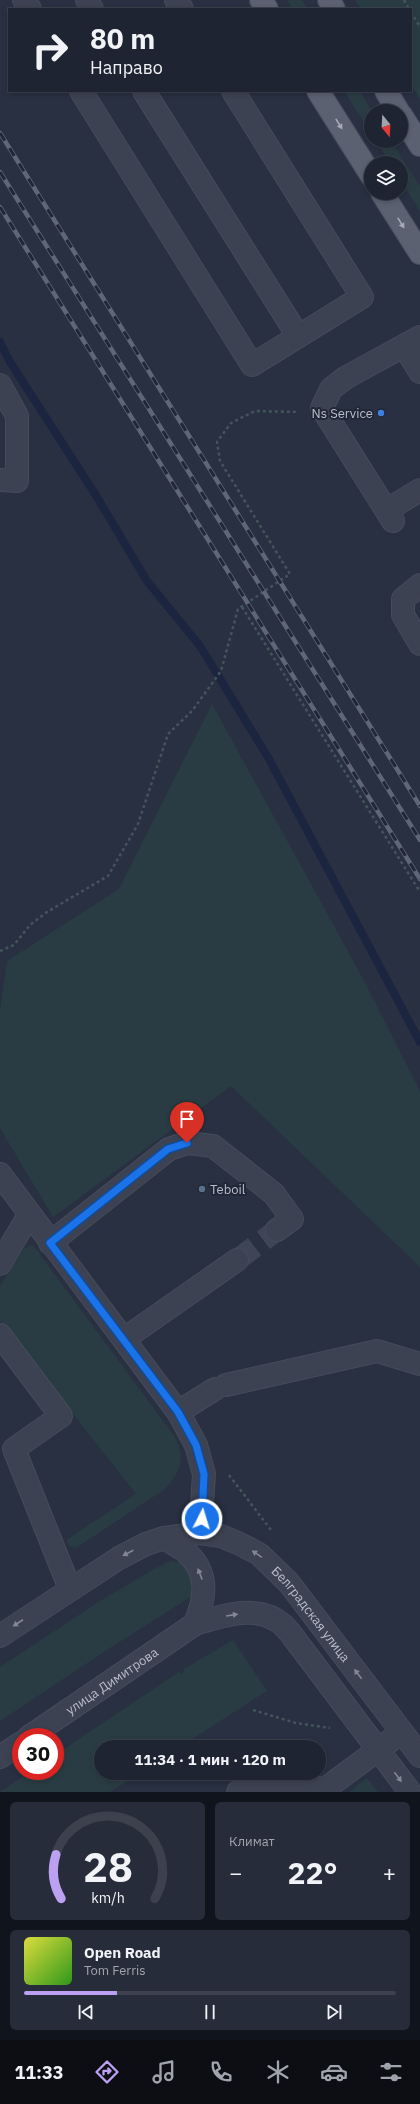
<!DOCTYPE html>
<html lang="ru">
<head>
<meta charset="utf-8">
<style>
	body { margin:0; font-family:"IBM Plex Sans",sans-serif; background:#262c3a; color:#f1f3f6; height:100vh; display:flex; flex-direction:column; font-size:15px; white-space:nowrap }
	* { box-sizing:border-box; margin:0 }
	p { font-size:13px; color:#a1a4ac }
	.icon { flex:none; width:22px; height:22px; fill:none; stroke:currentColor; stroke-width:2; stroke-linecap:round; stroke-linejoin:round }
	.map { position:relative; height:1792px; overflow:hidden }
	.panel { display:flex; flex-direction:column; gap:10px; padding:10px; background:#10141c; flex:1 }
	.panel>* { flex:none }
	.guide { position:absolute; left:8px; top:8px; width:404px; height:84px; border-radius:0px; box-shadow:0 2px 6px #0003,0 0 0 1px #3c414d; background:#1e2432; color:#f1f3f6; overflow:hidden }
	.needle { width:26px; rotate:162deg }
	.tools { position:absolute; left:364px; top:104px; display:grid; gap:8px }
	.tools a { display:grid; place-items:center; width:44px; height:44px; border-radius:50%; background:#1e2432; box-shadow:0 2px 6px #0003,0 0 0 1px #3c414d; font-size:20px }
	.speed { position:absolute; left:12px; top:1728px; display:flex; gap:8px; font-size:20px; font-weight:700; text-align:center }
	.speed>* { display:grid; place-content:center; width:52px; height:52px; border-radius:50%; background:#1e2432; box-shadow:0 2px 6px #0003,0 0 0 1px #3c414d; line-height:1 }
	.speed .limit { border:6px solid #d22; background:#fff; color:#111 }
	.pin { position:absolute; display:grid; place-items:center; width:34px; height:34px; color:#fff; margin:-41px -17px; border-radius:50% 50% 50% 0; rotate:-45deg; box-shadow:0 0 4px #0007 }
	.pin .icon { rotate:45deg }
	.me { position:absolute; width:44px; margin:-22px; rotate:5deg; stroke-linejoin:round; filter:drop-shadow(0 0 3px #0008) }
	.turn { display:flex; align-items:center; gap:14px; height:84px; padding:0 16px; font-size:18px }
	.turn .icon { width:52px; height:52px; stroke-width:2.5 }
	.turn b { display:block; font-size:28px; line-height:34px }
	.big { font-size:30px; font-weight:700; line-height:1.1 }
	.panel .tile { flex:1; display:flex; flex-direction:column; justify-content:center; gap:6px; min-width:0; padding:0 14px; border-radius:6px; background:#262c3a }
	.panel .dial { align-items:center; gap:0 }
	.dial svg { height:104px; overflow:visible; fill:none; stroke:#3c414d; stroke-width:7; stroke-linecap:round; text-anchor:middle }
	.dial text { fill:#f1f3f6; stroke:none }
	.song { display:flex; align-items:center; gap:12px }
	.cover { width:48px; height:48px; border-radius:6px; background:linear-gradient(135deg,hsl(60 70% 55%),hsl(110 70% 35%)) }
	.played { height:4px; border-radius:2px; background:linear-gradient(90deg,#bca0f2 25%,#3c414d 25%) }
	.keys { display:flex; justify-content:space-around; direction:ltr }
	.heat { display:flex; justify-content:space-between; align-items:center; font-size:22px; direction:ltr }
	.panel .tiles { flex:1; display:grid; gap:10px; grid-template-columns:1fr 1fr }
	.tile:last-child { grid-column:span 2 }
	.trip { position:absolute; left:94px; top:1740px; width:232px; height:40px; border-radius:20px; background:#1e2432; box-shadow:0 2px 6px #0003,0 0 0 1px #3c414d; font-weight:700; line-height:40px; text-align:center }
	.menu { display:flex; height:64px; justify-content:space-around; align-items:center; background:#0c0e14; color:#a1a4ac }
	.menu .icon { width:28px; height:28px }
	.menu .on { color:#bca0f2 }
	.menu b { font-size:18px; color:#f1f3f6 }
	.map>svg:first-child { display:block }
	.green { fill:#2a3c43 }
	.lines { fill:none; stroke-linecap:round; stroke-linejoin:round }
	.stream { stroke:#1b2540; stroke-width:8 }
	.minor-tunnel { stroke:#3e4557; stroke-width:22; stroke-dasharray:22 11; stroke-linecap:butt }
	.minor-casing { stroke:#464b5b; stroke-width:24 }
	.major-casing { stroke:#464b5b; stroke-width:24 }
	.path { stroke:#44555a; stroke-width:2.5; stroke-dasharray:3 3; stroke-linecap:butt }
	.minor { stroke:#3d4252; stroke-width:22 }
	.major { stroke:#5b6171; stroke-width:22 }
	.rail-casing { stroke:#5f6678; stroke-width:4.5 }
	.rail { stroke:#212737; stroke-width:3; stroke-dasharray:9; stroke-linecap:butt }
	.oneway { fill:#a7abb9 }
	.oneway2 { fill:#828695 }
	.route-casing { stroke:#114b97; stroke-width:10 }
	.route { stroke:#1a73e8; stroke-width:7 }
	.shop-dot { fill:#3f7fe0; stroke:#212737; stroke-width:1.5 }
	.service-dot { fill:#5c6f8a; stroke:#212737; stroke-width:1.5 }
	.labels { text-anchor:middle; stroke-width:4; stroke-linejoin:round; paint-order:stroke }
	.poi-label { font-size:13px; fill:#babecb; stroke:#212737; text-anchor:end }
	.street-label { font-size:13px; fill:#babecb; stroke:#212737 }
</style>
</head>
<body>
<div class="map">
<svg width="420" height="1792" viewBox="0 0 420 1792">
	<rect width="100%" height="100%" fill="#283042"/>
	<!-- green -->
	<path class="green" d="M287,0h15l6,9h-16z
		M355,0h65v99l-9,-14v-76h-50z
		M344,91h16l12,20 -1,22z
		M376,141h15l29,45v25l-19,-30v-18h-11z
		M212,704l150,273 58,114v176l-189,-181 -178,131 -53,-89v-117l7,-50 112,-72z
		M33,1245l142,192c11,23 6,34 -10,52l-89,59 -7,-2 -3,-6 70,-46 -136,-173v-35l23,-36 4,-3z
		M171,1561c11,0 15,4 22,13l-1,22 -82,52 -110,73v-54l97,-64 57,-34z
		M233,1640l34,51 -87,56h-79v26h39l-30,19h-110l31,-21h24v-16l124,-83 2,2 4,-3 -1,-2z
		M367,1778l11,14h-29z"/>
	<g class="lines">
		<!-- stream -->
		<path class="stream" d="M0,342l10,20 87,135 50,84 53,65 69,113 151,283"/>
		<!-- minor-tunnel -->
		<path class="minor-tunnel" d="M237,1260l40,-30"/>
		<!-- minor casing -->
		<g class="minor-casing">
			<g id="minor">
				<path d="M24,0l6,9"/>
				<path d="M87,0l5,9"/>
				<path d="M176,0l6,9"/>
				<path d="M81,91l171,274 110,-68 -129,-206"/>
				<path d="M144,91l154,245"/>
				<path d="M404,346l16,26"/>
				<path d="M0,385l17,31v65l-17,-1"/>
				<path d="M387,510l33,-20"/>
				<path d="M393,521l-71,-113 9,-19 14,-11 75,-41"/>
				<path d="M420,585l-17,14v16l17,29"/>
				<path d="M0,1174l178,238 18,33 8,29 -4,59"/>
				<path d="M50,1243l119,-94 18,-6 26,3 61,48 18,25 -15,11"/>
				<path d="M0,1264l29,-49"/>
				<path d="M0,1335l61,81 -47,33 56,140"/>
				<path d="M124,1339l113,-79"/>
				<path d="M226,1385l151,-34 43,13"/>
				<path d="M178,1412l37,-23"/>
				<path d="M164,1538c7,5 17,9 23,15 23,21 18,46 8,71"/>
				<path id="s1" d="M0,1636l119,-78 27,-14 18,-6 36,-5 21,3 19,8 19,10 30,29 131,173"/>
				<path id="s2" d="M29,1737l166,-113c27,-8 63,-21 88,1 5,5 10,11 14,17l113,150"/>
				<path d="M0,1757l21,-14"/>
				<path d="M238,1792l32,-10 55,7 65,-48"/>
			</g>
		</g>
		<!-- major casing -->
		<g class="major-casing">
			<path id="major" d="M261,0l6,9
				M329,0l5,9
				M318,91l53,84
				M386,91l12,20
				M401,115l19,30
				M382,193l38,60"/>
		</g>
		<!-- path -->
		<path class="path" d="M404,0l5,9
			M411,12l9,15
			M242,607l178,285
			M0,951l14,-6 16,-20 17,-13 61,-36 30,-52 30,-90 24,-23 29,-40 17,-62 52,-35 -70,-113 -3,-19 14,-19 24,-12 44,1
			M229,1475l42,55
			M253,1710l43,13 34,5"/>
		<!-- minor -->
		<use href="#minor" class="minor"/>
		<!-- major -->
		<use href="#major" class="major"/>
		<!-- rail casing -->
		<g class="rail-casing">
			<path id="rail" d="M0,133l420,673
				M0,172l420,668
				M0,207l420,672"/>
		</g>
		<!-- rail -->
		<use href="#rail" class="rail"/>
	</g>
	<!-- one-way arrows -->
	<defs><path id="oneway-solid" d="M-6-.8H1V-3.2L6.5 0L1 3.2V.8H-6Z"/></defs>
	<g class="oneway">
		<use href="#oneway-solid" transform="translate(339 124) rotate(58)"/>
		<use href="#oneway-solid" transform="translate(401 223) rotate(58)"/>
	</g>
	<g class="oneway2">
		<use href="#oneway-solid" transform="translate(128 1553) rotate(153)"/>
		<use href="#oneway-solid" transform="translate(257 1554) rotate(-146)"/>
		<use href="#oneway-solid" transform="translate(200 1574) rotate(-111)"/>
		<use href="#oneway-solid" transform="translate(232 1615) rotate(-9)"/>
		<use href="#oneway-solid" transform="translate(18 1623) rotate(147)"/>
		<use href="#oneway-solid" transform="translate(358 1674) rotate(-127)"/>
		<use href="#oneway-solid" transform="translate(398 1777) rotate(53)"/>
	</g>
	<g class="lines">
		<!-- route casing -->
		<g class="route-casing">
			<path id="route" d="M187,1143l-19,6 -118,94 128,169 18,33 8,29 -2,45"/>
		</g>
		<!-- route -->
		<use href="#route" class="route"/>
	</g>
	<!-- markers -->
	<circle class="shop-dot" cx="381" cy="413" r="4"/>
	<circle class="service-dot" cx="202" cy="1189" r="4"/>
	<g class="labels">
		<!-- poi labels -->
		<g class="poi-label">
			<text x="373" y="418">Ns Service</text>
			<text x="210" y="1194" text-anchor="start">Teboil</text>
		</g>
		<!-- street labels -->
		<g class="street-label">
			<text dy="5" stroke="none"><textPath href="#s1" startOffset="371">Белградская улица</textPath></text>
			<text dy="5" stroke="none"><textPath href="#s2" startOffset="100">улица Димитрова</textPath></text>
		</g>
	</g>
</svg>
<div class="tools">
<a><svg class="needle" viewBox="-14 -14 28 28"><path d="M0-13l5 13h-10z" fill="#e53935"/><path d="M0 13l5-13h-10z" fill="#a1a4ac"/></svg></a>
<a><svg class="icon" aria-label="layers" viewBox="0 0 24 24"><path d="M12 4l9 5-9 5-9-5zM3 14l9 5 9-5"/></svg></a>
</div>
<div class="speed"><div class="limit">30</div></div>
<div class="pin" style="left:187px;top:1143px;background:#d93025"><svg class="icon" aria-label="arrive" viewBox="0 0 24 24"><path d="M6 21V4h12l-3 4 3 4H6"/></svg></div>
<svg class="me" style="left:202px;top:1519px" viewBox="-20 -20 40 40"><circle r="17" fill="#1a73e8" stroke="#fff" stroke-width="3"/><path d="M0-11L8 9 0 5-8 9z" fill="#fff"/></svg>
<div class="trip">11:34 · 1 мин · 120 m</div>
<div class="guide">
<div class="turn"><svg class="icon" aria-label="right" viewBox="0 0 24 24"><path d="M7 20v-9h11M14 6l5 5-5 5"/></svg><div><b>80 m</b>Направо</div></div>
</div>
</div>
<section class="panel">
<div class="tiles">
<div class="tile dial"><svg viewBox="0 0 100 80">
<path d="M14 69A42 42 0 1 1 86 69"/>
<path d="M14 69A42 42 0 0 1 10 35" stroke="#bca0f2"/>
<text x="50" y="56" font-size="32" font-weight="700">28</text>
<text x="50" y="72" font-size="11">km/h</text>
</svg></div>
<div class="tile"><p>Климат</p>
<div class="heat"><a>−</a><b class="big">22°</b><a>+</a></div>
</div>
<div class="tile">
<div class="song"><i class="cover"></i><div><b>Open Road</b><p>Tom Ferris</p></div></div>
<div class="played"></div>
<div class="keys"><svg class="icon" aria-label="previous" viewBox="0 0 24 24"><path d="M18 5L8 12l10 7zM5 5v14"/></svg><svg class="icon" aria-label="pause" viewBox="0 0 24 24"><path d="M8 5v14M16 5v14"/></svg><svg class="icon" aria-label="next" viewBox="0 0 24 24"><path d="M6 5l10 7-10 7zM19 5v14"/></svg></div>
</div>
</div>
</section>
<nav class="menu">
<b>11:33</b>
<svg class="icon on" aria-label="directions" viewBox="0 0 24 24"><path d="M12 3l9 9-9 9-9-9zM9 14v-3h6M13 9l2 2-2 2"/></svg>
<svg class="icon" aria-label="music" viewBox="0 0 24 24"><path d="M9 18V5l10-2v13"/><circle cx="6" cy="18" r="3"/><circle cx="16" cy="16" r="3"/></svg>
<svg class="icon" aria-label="phone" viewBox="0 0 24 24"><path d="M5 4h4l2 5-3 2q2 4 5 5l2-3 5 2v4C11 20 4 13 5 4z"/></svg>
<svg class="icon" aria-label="climate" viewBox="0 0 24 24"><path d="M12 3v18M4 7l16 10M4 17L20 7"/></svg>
<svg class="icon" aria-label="car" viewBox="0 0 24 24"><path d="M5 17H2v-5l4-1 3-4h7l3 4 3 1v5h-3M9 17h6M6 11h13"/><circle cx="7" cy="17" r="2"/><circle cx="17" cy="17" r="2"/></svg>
<svg class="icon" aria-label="filters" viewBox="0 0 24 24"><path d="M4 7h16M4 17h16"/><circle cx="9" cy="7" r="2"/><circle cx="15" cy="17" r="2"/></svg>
</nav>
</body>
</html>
